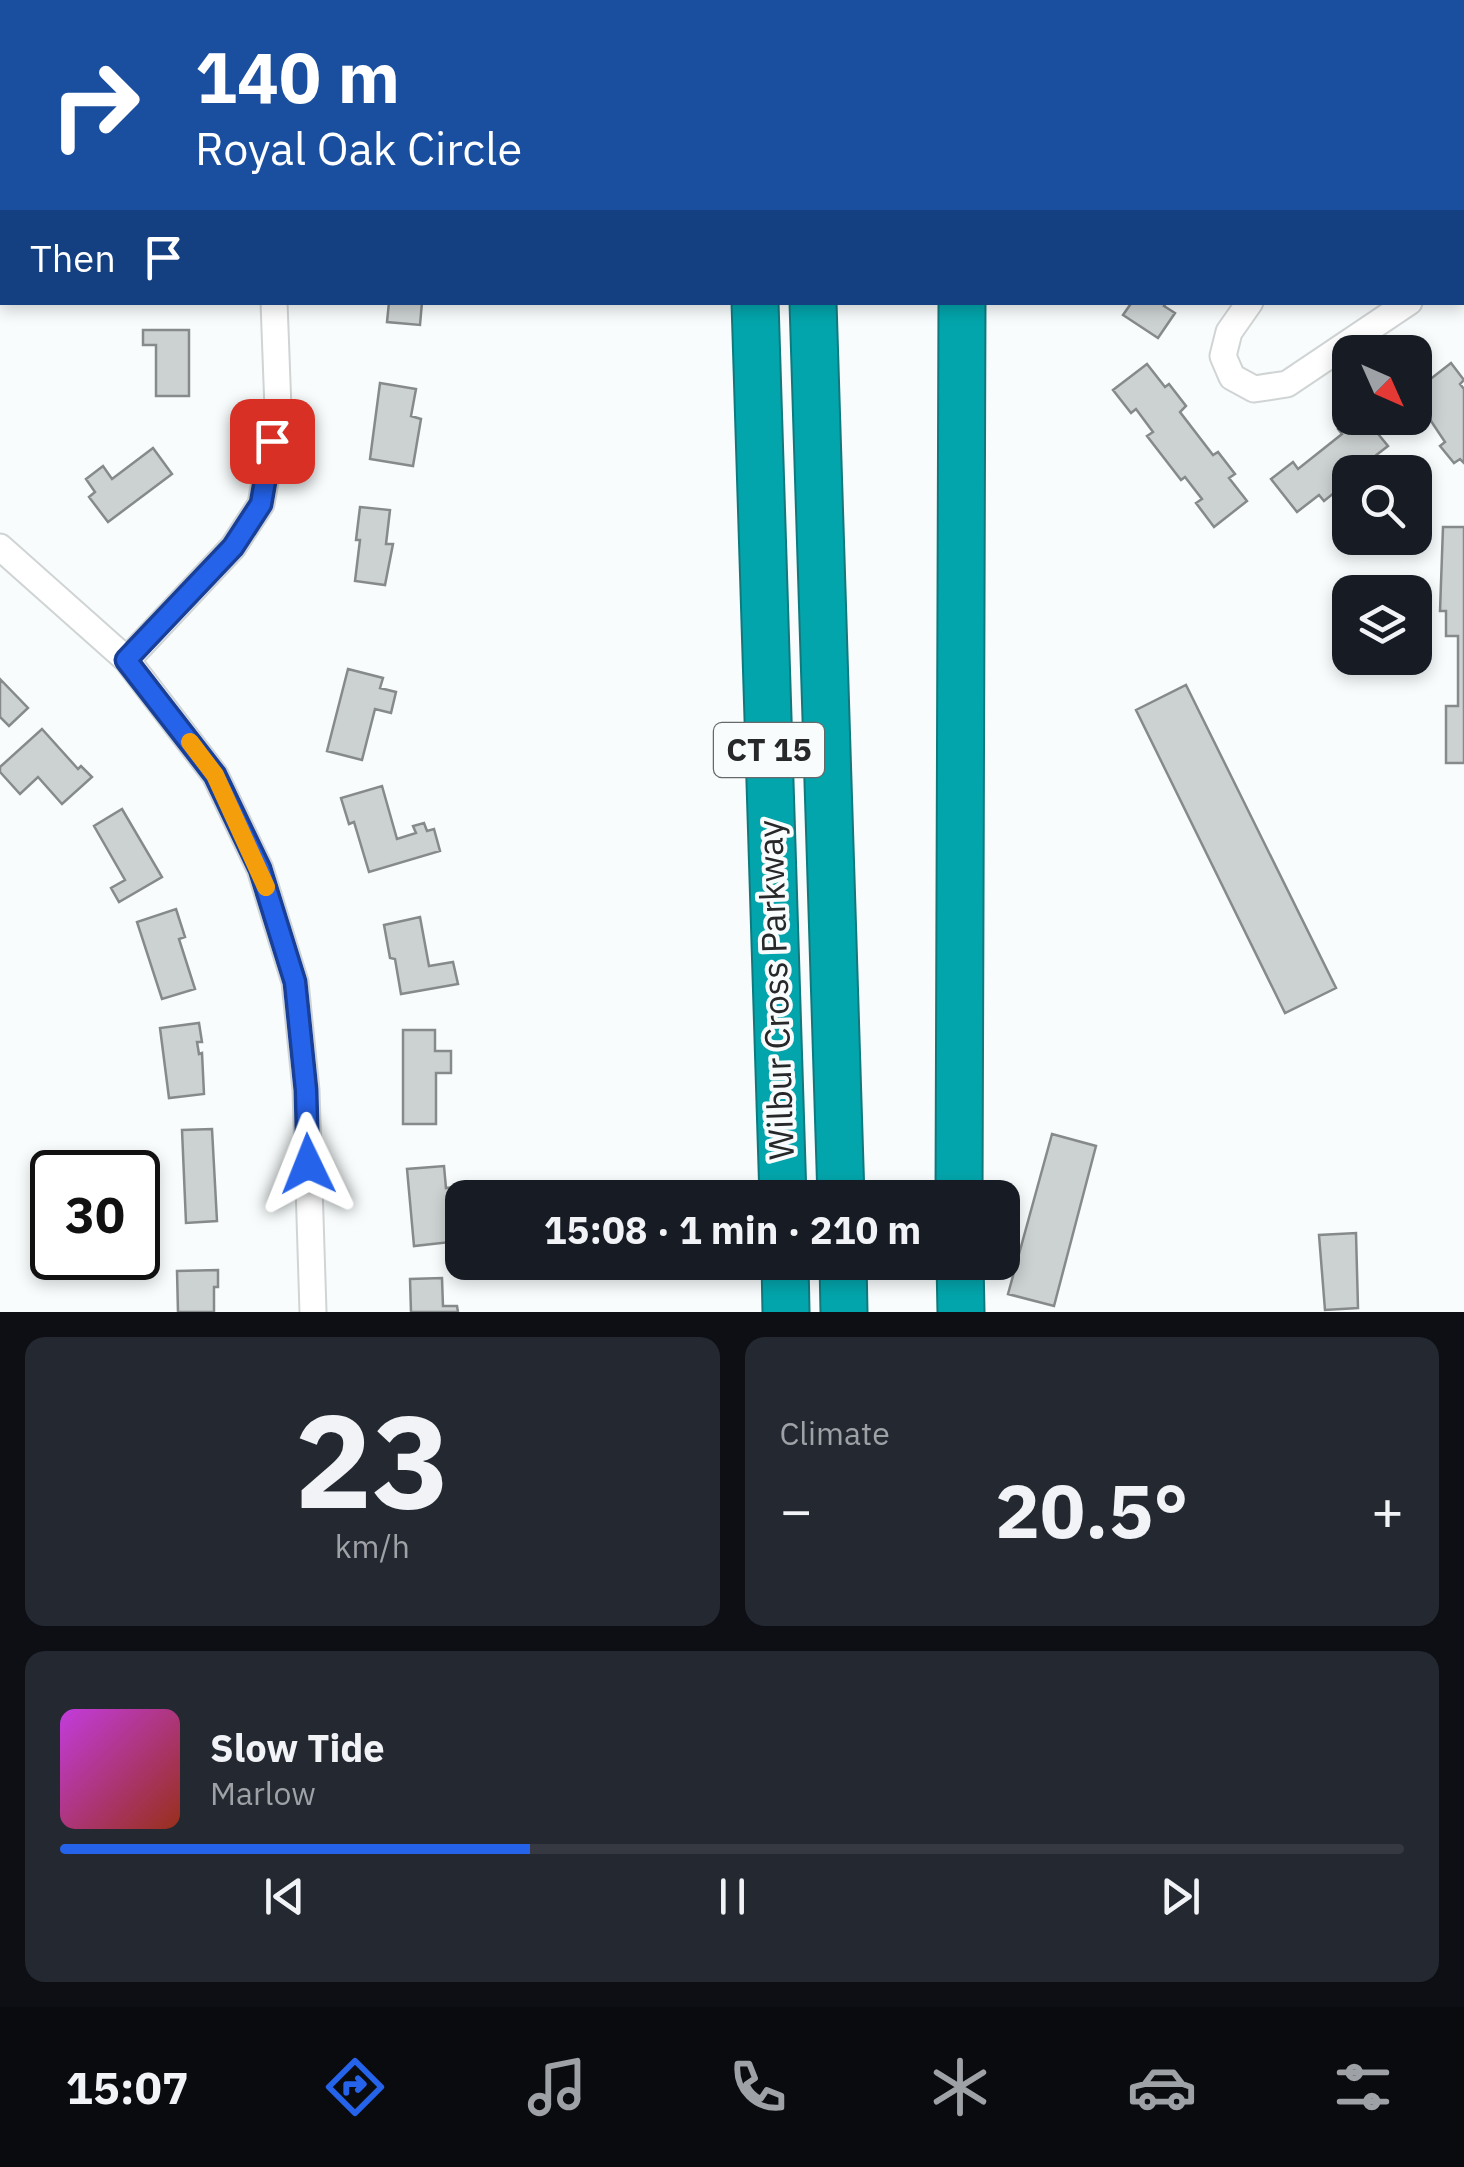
<!DOCTYPE html>
<html lang="en">
<head>
<meta charset="utf-8">
<style>
	body { margin:0; font-family:"IBM Plex Sans",sans-serif; background:#242831; color:#f1f3f6; height:100vh; display:flex; flex-direction:column; font-size:38px; white-space:nowrap }
	* { box-sizing:border-box; margin:0 }
	p { font-size:32px; color:#9ea1a6 }
	.icon { flex:none; width:55px; height:55px; fill:none; stroke:currentColor; stroke-width:2; stroke-linecap:round; stroke-linejoin:round }
	.map { position:relative; height:1312px; overflow:hidden }
	.sheet { display:flex; flex-direction:column; gap:25px; padding:25px; background:#0d0f14; flex:1 }
	.sheet>* { flex:none }
	.top-card { position:absolute; left:0px; top:0px; width:1465px; height:305px; box-shadow:0 5px 15px #0003; background:#1a4fa0; color:#fff; overflow:hidden }
	.needle { width:65px; rotate:135deg }
	.fabs { position:absolute; left:1332px; top:335px; display:grid; gap:20px }
	.fabs a { display:grid; place-items:center; width:100px; height:100px; border-radius:20px; background:#171b24; box-shadow:0 5px 15px #0003; font-size:50px }
	.speed { position:absolute; left:30px; top:1150px; display:flex; gap:20px; font-size:50px; font-weight:700; text-align:center }
	.speed>* { display:grid; place-content:center; width:130px; height:130px; border-radius:50%; background:#171b24; box-shadow:0 5px 15px #0003; line-height:1 }
	.speed .limit { border:5px solid #111; border-radius:15px; background:#fff; color:#111 }
	.pin { position:absolute; display:grid; place-items:center; width:85px; height:85px; color:#fff; margin:-42px; border-radius:20px; box-shadow:0 5px 15px #0006 }
	.me { position:absolute; width:110px; margin:-55px; rotate:358deg; stroke-linejoin:round; filter:drop-shadow(0 0 8px #0008) }
	.turn { display:flex; align-items:center; gap:35px; height:210px; padding:0 30px; font-size:45px }
	.turn .icon { width:130px; height:130px; stroke-width:2.5 }
	.turn b { display:block; font-size:70px; line-height:85px }
	.then { display:flex; align-items:center; height:95px; padding:0 30px; background:#0003; gap:20px; font-size:38px }
	.big { font-size:75px; font-weight:800; line-height:1.1 }
	.sheet .widget { flex:1; display:flex; flex-direction:column; justify-content:center; gap:15px; min-width:0; padding:0 35px; border-radius:20px; background:#242831 }
	.sheet .dial { align-items:center; gap:0 }
	.dial b { font-size:130px; line-height:1 }
	.song { display:flex; align-items:center; gap:30px }
	.cover { width:120px; height:120px; border-radius:15px; background:linear-gradient(135deg,hsl(290 70% 55%),hsl(10 70% 35%)) }
	.played { height:10px; border-radius:5px; background:linear-gradient(90deg,#2563eb 35%,#363941 35%) }
	.keys { display:flex; justify-content:space-around; direction:ltr }
	.heat { display:flex; justify-content:space-between; align-items:center; font-size:55px; direction:ltr }
	.sheet .tiles { flex:1; display:grid; gap:25px; grid-template-columns:1fr 1fr }
	.widget:last-child { grid-column:span 2 }
	.trip { position:absolute; left:445px; top:1180px; width:575px; height:100px; border-radius:20px; background:#171b24; box-shadow:0 5px 15px #0003; font-weight:800; line-height:100px; text-align:center }
	.tabs { display:flex; height:160px; justify-content:space-around; align-items:center; background:#090b0e; color:#9ea1a6 }
	.tabs .icon { width:70px; height:70px }
	.tabs .active { color:#2563eb }
	.tabs b { font-size:45px; color:#f1f3f6 }
	.map>svg:first-child { display:block }
	.building { fill:#ccd1d1; stroke:#868a8b; stroke-width:2.5 }
	.lines { fill:none; stroke-linecap:round; stroke-linejoin:round }
	.street-casing { stroke:#d0d4d5; stroke-width:29 }
	.highway-casing { stroke:#10797e; stroke-width:49 }
	.street { stroke:#fff; stroke-width:25 }
	.highway { stroke:#03a5ac; stroke-width:45 }
	.route-casing { stroke:#184099; stroke-width:25 }
	.route { stroke:#2563eb; stroke-width:18 }
	.slow { stroke:#f59e0b; stroke-width:18 }
	.labels { text-anchor:middle; stroke-width:8; stroke-linejoin:round; paint-order:stroke }
	.shield { fill:#f8fcfd; stroke:#666869; stroke-width:2.5 }
	.shield-label { font-size:32px; font-weight:bold; fill:#272829 }
	.street-label { font-size:35px; fill:#272829; stroke:#f8fcfd }
</style>
</head>
<body>
<div class="map">
<svg width="1464" height="1312" viewBox="0 0 1464 1312">
	<rect width="100%" height="100%" fill="#f8fcfd"/>
	<!-- building -->
	<path class="building" d="M1028,0h55l1,2h-55z
		M389,302h33l-2,23 -33,-3z
		M1132,302h35l-3,4 11,7 -17,25 -35,-23z
		M143,330h46v66h-33v-51h-13z
		M1451,363l13,17 -4,4 4,5v74l-4,-4 -6,4 -14,-17 5,-4 -30,-45v-6z
		M1147,364l18,23 4,-3 17,22 -6,6 33,43 5,-3 17,22 -6,4 18,23 -33,26 -18,-24 6,-4 -17,-22 -4,3 -34,-44 6,-4 -17,-23 -5,4 -18,-23z
		M380,383l36,6 -5,27 10,3 -8,47 -43,-7z
		M1353,418h12l23,28 -22,17 2,3 -8,6h-10v8l-26,21 -5,-6 -22,17 -26,-33 22,-17 5,7 44,-35 -4,-5z
		M153,448l19,26 -64,48 -19,-25 6,-5 -9,-13 17,-13 9,13z
		M360,507l30,3 -4,34h7l-8,41 -30,-4 5,-41h-4z
		M1443,527h21v236h-18v-57h12v-70h-12v-25h-6z
		M348,669l35,9 -3,10 16,4 -5,21 -16,-4 -13,51 -35,-9z
		M0,679l28,29 -19,18 -9,-9z
		M1186,685l150,303 -51,25 -149,-303z
		M42,729l36,40 3,-3 11,11 -30,27 -24,-27 -18,17 -20,-22v-5z
		M382,786l15,53 19,-6 -3,-7 11,-3 3,8 7,-2 6,22 -71,21 -15,-50 -5,2 -8,-26z
		M122,809l40,68 -43,25 -8,-14 14,-8 -31,-54z
		M176,909l9,28 -6,2 16,50 -33,10 -25,-77z
		M420,917l9,49 24,-4 5,22 -57,10 -6,-35 -5,-1 -6,-33z
		M199,1023l3,19h-5l2,12 3,-1 2,41 -35,4 -9,-70z
		M403,1030h32v21h16v22h-15v51h-33z
		M212,1129l5,92 -31,2 -4,-93z
		M1052,1134l44,12 -42,160 -46,-12z
		M444,1166l2,22 18,-2 -2,27 -13,1 2,28 -37,4 -7,-77z
		M1356,1233l2,75 -33,2 -6,-75z
		M218,1270v17h-4v25h-36l-1,-41z
		M442,1278l1,28h14l1,6h-47l-1,-33z"/>
	<g class="lines">
		<!-- street casing -->
		<g class="street-casing">
			<path id="street" d="M264,0v2
				M1163,0l2,2
				M1275,0l2,2
				M1295,2l1,-2
				M1462,13l2,-1
				M1462,137l2,1
				M1462,266l2,2
				M1250,302l-21,30 -6,24 9,21 22,12 33,-5 122,-82
				M0,547l127,113 88,115 45,94 35,113 11,108 7,222
				M127,660l106,-113 28,-43 17,-95 -4,-107"/>
		</g>
		<!-- highway casing -->
		<g class="highway-casing">
			<path id="highway" d="M745,0v2
				M804,0v2
				M893,0l1,2
				M755,302l28,896
				M813,302l28,896
				M959,1198l3,-896
				M785,1262l1,50
				M843,1262l1,50
				M960,1262l1,50"/>
		</g>
		<!-- street -->
		<use href="#street" class="street"/>
		<!-- highway -->
		<use href="#highway" class="highway"/>
	</g>
	<g class="lines">
		<!-- route casing -->
		<g class="route-casing">
			<path id="route" d="M272,441l-11,63 -28,43 -107,113 89,115 45,94 35,113 11,108 2,74"/>
		</g>
		<!-- route -->
		<use href="#route" class="route"/>
		<!-- slow -->
		<path class="slow" d="M190,742l25,33 51,112"/>
	</g>
	<g class="labels">
		<!-- shield labels -->
		<rect class="shield" x="714" y="723" width="110" height="54" rx="8"/>
		<g class="shield-label">
			<text x="769" y="761">CT 15</text>
		</g>
		<!-- street labels -->
		<g class="street-label">
			<text transform="translate(776 990) rotate(-92)" y="12">Wilbur Cross Parkway</text>
		</g>
	</g>
</svg>
<div class="fabs">
<a><svg class="needle" viewBox="-14 -14 28 28"><path d="M0-13l5 13h-10z" fill="#e53935"/><path d="M0 13l5-13h-10z" fill="#9ea1a6"/></svg></a>
<a><svg class="icon" aria-label="search" viewBox="0 0 24 24"><circle cx="10" cy="10" r="6"/><path d="M15 15l6 6"/></svg></a>
<a><svg class="icon" aria-label="layers" viewBox="0 0 24 24"><path d="M12 4l9 5-9 5-9-5zM3 14l9 5 9-5"/></svg></a>
</div>
<div class="speed"><div class="limit">30</div></div>
<div class="pin" style="left:272px;top:441px;background:#d93025"><svg class="icon" aria-label="arrive" viewBox="0 0 24 24"><path d="M6 21V4h12l-3 4 3 4H6"/></svg></div>
<svg class="me" style="left:308px;top:1164px" viewBox="-20 -20 40 40"><path d="M0-17L14 15 0 8-14 15z" fill="#2563eb" stroke="#fff" stroke-width="4"/></svg>
<div class="trip">15:08 · 1 min · 210 m</div>
<div class="top-card">
<div class="turn"><svg class="icon" aria-label="right" viewBox="0 0 24 24"><path d="M7 20v-9h11M14 6l5 5-5 5"/></svg><div><b>140 m</b>Royal Oak Circle</div></div>
<div class="then">Then<svg class="icon" aria-label="arrive" viewBox="0 0 24 24"><path d="M6 21V4h12l-3 4 3 4H6"/></svg></div>
</div>
</div>
<section class="sheet">
<div class="tiles">
<div class="widget dial"><b>23</b><p>km/h</p></div>
<div class="widget"><p>Climate</p>
<div class="heat"><a>−</a><b class="big">20.5°</b><a>+</a></div>
</div>
<div class="widget">
<div class="song"><i class="cover"></i><div><b>Slow Tide</b><p>Marlow</p></div></div>
<div class="played"></div>
<div class="keys"><svg class="icon" aria-label="previous" viewBox="0 0 24 24"><path d="M18 5L8 12l10 7zM5 5v14"/></svg><svg class="icon" aria-label="pause" viewBox="0 0 24 24"><path d="M8 5v14M16 5v14"/></svg><svg class="icon" aria-label="next" viewBox="0 0 24 24"><path d="M6 5l10 7-10 7zM19 5v14"/></svg></div>
</div>
</div>
</section>
<nav class="tabs">
<b>15:07</b>
<svg class="icon active" aria-label="directions" viewBox="0 0 24 24"><path d="M12 3l9 9-9 9-9-9zM9 14v-3h6M13 9l2 2-2 2"/></svg>
<svg class="icon" aria-label="music" viewBox="0 0 24 24"><path d="M9 18V5l10-2v13"/><circle cx="6" cy="18" r="3"/><circle cx="16" cy="16" r="3"/></svg>
<svg class="icon" aria-label="phone" viewBox="0 0 24 24"><path d="M5 4h4l2 5-3 2q2 4 5 5l2-3 5 2v4C11 20 4 13 5 4z"/></svg>
<svg class="icon" aria-label="climate" viewBox="0 0 24 24"><path d="M12 3v18M4 7l16 10M4 17L20 7"/></svg>
<svg class="icon" aria-label="car" viewBox="0 0 24 24"><path d="M5 17H2v-5l4-1 3-4h7l3 4 3 1v5h-3M9 17h6M6 11h13"/><circle cx="7" cy="17" r="2"/><circle cx="17" cy="17" r="2"/></svg>
<svg class="icon" aria-label="filters" viewBox="0 0 24 24"><path d="M4 7h16M4 17h16"/><circle cx="9" cy="7" r="2"/><circle cx="15" cy="17" r="2"/></svg>
</nav>
</body>
</html>
